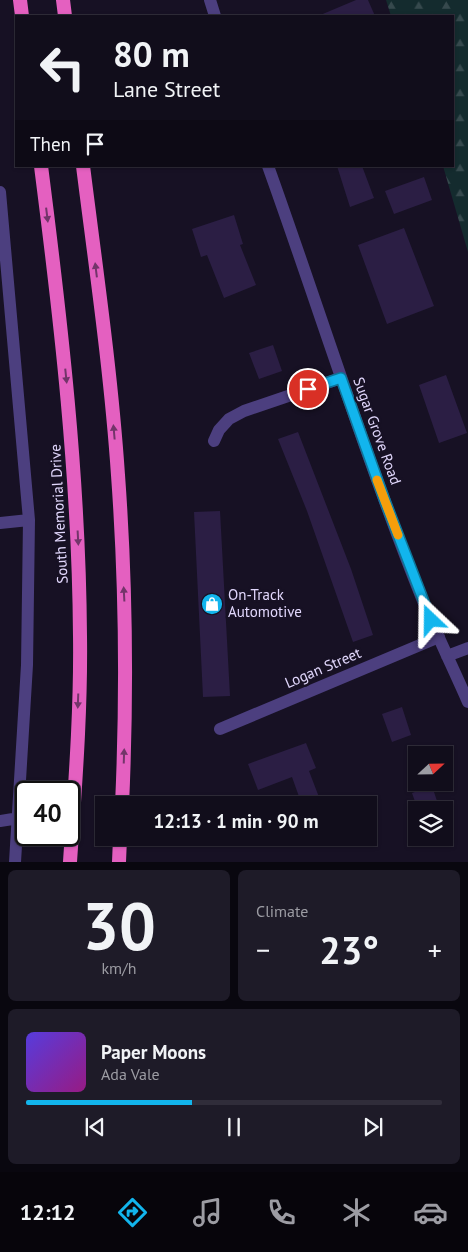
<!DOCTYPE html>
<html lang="en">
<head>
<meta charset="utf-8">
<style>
	body { margin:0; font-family:"PT Sans",sans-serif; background:#1e1b28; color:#f1f3f6; height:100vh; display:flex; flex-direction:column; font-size:19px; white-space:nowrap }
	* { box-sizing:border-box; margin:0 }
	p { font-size:16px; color:#9c9ca3 }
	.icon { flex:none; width:28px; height:28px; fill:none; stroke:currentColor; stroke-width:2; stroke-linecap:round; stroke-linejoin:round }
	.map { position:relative; height:862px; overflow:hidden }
	.side { display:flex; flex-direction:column; gap:8px; padding:8px; background:#09070f; flex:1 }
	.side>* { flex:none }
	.guide { position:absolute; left:15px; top:15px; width:439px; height:152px; border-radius:0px; box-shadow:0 1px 4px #0004,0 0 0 1px #302d3a; background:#110d1b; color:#f1f3f6; overflow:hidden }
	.needle { width:32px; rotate:68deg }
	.buttons { position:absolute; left:408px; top:746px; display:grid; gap:10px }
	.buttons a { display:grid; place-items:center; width:45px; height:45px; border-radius:0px; background:#110d1b; box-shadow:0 1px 4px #0004,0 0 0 1px #302d3a; font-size:25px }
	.speed { position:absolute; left:15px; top:781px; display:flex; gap:10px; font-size:25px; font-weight:700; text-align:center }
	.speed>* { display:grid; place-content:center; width:65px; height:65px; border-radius:50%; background:#110d1b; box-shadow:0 1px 4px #0004,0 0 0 1px #302d3a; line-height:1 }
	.speed .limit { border:2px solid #111; border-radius:8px; background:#fff; color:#111 }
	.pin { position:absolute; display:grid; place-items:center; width:42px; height:42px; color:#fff; margin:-21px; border:2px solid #fff; border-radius:50%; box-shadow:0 1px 5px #0007 }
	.me { position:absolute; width:55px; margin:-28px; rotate:337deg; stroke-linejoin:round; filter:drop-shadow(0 0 4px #0008) }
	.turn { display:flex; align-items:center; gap:18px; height:105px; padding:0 15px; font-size:22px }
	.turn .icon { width:65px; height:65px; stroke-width:2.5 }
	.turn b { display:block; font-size:35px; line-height:42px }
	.then { display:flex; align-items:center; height:48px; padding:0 15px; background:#0003; gap:10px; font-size:19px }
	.big { font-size:38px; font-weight:700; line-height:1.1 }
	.side .tile { flex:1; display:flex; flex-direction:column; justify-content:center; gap:8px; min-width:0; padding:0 18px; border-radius:8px; background:#1e1b28 }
	.side .dial { align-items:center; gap:0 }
	.dial b { font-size:65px; line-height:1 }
	.song { display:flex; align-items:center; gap:15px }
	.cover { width:60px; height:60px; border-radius:8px; background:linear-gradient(135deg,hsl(250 70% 55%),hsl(310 70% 35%)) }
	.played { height:5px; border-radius:2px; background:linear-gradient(90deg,#12b5ed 40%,#302d3a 40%) }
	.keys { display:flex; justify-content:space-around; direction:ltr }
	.heat { display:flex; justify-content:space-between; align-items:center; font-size:28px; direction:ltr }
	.side .tiles { flex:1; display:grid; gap:8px; grid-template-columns:1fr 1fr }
	.tile:last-child { grid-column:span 2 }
	.trip { position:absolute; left:95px; top:796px; width:282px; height:50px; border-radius:0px; background:#110d1b; box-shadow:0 1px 4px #0004,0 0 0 1px #302d3a; font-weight:700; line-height:50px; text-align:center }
	.tab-bar { display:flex; height:80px; justify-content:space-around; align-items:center; background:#07050b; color:#9c9ca3 }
	.tab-bar .icon { width:35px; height:35px }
	.tab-bar .selected { color:#12b5ed }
	.tab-bar b { font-size:22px; color:#f1f3f6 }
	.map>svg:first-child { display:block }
	.forest { fill:url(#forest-firs) }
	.building { fill:#2b1e44 }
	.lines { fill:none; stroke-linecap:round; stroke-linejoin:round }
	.minor { stroke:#4c3f7f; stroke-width:12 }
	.tertiary { stroke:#4c3f7f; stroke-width:12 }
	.trunk { stroke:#e460c0; stroke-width:14 }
	.oneway { fill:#73356a }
	.route-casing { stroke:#0c769a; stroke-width:12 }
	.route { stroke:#12b5ed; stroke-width:9 }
	.slow { stroke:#f59e0b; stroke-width:9 }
	.labels { text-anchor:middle; stroke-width:5; stroke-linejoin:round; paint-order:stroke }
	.street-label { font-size:15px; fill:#e1d7fc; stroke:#171124 }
	.poi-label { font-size:15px; fill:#e1d7fc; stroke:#171124; text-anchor:start }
</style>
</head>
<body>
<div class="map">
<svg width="468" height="862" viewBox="0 0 468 862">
	<defs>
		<pattern id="forest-firs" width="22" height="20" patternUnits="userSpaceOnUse" patternTransform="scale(1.25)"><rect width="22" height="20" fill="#142b2e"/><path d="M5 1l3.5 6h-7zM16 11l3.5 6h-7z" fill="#36494d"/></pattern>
	</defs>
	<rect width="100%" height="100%" fill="#171124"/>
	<!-- forest -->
	<path class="forest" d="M386,0h82v252l-25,-86h9v-150h-61z"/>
	<!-- building -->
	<path class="building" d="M356,0h12l7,16h-57z
		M337,166h25l12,32 -24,9z
		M424,177l8,23 -38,14 -9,-23z
		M234,215l9,29 -3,1 16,40 -32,13 -17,-43 -6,2 -9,-28z
		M404,228l30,78 -47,18 -29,-79z
		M273,345l9,26 -23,8 -10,-26z
		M446,375l21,58 -28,10 -20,-58z
		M298,432l53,137 22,66 -20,7 -46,-131 -29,-72z
		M220,511l10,185 -27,1 -9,-185z
		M402,707l9,28 -19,7 -10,-28z
		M306,743l10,25 -7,3 13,34h-20l-10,-28 -34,13 -10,-26z
		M432,786l8,24h-22l-6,-17z"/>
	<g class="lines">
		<!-- minor -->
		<path class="minor" d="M0,192l29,328 -2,145 -12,197
			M214,441l5,-11 10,-11 15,-8 97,-33
			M0,523l29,-3
			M220,729l219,-92
			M0,821l19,-3"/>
		<!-- tertiary -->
		<path class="tertiary" d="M210,0l5,16
			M268,166c52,145 98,293 155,435 14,34 30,67 45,101
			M447,656l21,-8"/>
		<!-- trunk -->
		<path class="trunk" d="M20,0l2,16
			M63,0l2,16
			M41,166c20,156 38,312 39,470 1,75 -5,151 -10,226
			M83,166c13,103 28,206 35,309 8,110 9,220 4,330
			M119,862l1,-24"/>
	</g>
	<!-- one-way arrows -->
	<defs><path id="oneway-solid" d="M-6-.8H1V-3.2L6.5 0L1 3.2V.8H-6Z" transform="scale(1.25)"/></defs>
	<g class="oneway">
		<use href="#oneway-solid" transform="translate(47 215) rotate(83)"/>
		<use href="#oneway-solid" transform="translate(96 270) rotate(-97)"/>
		<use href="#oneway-solid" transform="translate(66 376) rotate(84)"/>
		<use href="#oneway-solid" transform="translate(114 432) rotate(-95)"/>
		<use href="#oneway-solid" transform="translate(78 538) rotate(87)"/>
		<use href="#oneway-solid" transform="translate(124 594) rotate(-93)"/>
		<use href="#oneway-solid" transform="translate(78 701) rotate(92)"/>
		<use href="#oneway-solid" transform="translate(124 756) rotate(-88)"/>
	</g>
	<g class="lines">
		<!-- route casing -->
		<g class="route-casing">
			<path id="route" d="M308,389l33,-11 44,123 46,119"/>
		</g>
		<!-- route -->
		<use href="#route" class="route"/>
		<!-- slow -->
		<path class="slow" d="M377,480l21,55"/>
	</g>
	<!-- icons -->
	<defs>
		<g id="shop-disc" transform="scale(1.125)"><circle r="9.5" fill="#12b5ed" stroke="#171124"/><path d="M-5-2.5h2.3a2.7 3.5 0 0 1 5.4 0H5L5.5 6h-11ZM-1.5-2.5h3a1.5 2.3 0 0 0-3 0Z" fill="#fff"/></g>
	</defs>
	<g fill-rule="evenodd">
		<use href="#shop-disc" x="212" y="604"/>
	</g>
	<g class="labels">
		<!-- street labels -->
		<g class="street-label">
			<text transform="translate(377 431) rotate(70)" y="5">Sugar Grove Road</text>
			<text transform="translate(59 514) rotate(-93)" y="5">South Memorial Drive</text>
			<text transform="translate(323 668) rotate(-23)" y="5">Logan Street</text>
		</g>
		<!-- poi labels -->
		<g class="poi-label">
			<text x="228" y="600">On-Track<tspan x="228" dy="17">Automotive</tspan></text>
		</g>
	</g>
</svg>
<div class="buttons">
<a><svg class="needle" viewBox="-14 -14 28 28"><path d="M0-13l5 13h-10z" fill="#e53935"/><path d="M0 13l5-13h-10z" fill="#9c9ca3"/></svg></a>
<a><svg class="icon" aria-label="layers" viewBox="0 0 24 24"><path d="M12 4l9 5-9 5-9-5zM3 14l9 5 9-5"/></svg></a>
</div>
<div class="speed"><div class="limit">40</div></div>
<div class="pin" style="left:308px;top:389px;background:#d93025"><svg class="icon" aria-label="arrive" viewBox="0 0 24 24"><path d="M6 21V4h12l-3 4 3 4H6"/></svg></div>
<svg class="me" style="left:431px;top:620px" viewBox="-20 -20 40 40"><path d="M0-17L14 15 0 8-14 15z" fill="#12b5ed" stroke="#fff" stroke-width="4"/></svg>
<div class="trip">12:13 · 1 min · 90 m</div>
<div class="guide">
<div class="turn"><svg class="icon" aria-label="left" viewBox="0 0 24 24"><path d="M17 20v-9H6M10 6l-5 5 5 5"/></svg><div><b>80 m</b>Lane Street</div></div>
<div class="then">Then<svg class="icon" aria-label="arrive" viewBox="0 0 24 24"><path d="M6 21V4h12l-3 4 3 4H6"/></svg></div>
</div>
</div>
<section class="side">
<div class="tiles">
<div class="tile dial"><b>30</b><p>km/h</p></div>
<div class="tile"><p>Climate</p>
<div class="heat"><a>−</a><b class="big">23°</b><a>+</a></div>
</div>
<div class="tile">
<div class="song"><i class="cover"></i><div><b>Paper Moons</b><p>Ada Vale</p></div></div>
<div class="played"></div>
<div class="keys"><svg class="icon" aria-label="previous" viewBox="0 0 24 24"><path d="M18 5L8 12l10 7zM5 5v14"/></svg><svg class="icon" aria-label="pause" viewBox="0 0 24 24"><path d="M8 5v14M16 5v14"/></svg><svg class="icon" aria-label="next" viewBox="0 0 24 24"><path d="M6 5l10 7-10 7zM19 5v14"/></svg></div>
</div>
</div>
</section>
<nav class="tab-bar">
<b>12:12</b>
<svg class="icon selected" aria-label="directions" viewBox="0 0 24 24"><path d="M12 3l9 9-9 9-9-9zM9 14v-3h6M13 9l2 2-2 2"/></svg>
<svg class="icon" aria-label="music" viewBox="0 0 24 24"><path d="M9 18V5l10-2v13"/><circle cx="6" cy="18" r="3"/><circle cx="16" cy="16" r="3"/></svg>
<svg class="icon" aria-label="phone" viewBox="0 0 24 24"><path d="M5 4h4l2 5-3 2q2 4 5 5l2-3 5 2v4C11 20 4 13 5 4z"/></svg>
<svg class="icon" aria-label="climate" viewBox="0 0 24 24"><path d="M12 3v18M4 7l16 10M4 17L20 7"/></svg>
<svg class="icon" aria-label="car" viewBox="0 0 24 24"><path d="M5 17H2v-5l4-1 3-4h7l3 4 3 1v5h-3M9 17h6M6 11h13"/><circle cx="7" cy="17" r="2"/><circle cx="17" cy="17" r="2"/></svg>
</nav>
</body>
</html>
